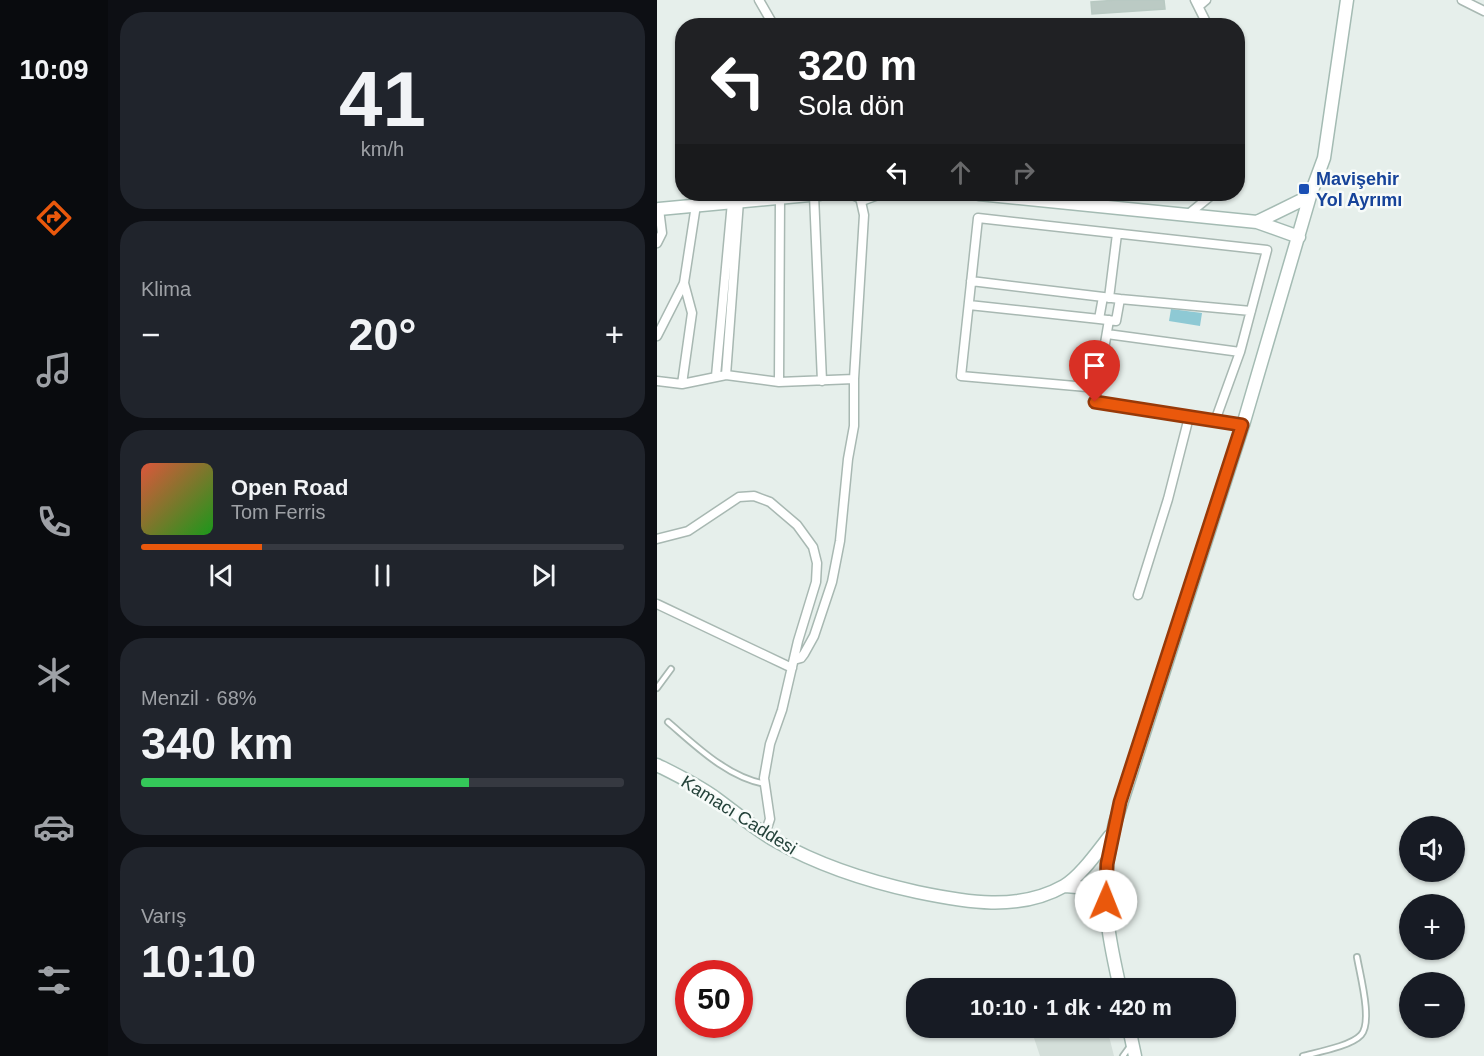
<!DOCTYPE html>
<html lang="tr">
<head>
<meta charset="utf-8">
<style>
	body { margin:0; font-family:Arial,sans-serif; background:#20242c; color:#f1f3f6; height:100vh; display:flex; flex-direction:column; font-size:22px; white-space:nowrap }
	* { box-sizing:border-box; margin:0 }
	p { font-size:20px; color:#9ea1a6 }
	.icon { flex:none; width:33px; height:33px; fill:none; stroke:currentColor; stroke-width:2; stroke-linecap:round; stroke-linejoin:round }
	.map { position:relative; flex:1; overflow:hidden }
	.side { display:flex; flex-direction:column; gap:12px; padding:12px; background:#0d0f14; width:549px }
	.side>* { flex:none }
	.banner { position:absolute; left:18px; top:18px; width:570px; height:183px; border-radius:24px; box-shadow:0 2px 4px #0004; background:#202124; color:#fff; overflow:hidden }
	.fabs { position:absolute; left:742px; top:816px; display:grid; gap:12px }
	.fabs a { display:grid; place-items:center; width:66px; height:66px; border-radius:50%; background:#171b24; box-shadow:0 2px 4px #0004; font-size:30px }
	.speed { position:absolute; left:18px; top:960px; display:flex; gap:12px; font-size:30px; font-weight:700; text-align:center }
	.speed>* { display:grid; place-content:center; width:78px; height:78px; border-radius:50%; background:#171b24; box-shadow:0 2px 4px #0004; line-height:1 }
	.speed .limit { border:9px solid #d22; background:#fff; color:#111 }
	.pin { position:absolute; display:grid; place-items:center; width:51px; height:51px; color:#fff; margin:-62px -26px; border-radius:50% 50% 50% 0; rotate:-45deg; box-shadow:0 0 6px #0007 }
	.pin .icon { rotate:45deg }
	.me { position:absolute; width:66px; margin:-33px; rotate:1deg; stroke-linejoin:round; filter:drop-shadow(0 0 4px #0008) }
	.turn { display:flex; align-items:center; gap:21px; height:126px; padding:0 24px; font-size:27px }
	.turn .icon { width:78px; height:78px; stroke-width:2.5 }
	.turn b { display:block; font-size:42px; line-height:51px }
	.lanes { display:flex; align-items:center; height:57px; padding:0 24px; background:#0003; justify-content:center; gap:30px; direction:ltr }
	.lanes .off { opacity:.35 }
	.big { font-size:45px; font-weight:700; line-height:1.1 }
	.side .tile { flex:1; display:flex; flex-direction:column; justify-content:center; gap:9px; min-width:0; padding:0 21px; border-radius:24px; background:#20242c }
	.side .dial { align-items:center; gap:0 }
	.dial b { font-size:78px; line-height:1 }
	.song { display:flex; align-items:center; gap:18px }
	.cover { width:72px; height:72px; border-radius:9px; background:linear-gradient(135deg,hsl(10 70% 55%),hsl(120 70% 35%)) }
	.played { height:6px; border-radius:3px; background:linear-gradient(90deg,#ea580c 25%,#363941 25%) }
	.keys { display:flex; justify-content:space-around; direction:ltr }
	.heat { display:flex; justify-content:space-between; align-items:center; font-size:33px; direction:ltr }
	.charge { height:9px; border-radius:4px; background:linear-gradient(90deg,#34c759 68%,#363941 0) }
	.trip { position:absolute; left:249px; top:978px; width:330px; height:60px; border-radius:24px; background:#171b24; box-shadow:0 2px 4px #0004; font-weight:700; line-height:60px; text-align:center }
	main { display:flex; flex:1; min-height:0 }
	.tabs { display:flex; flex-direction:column; width:108px; justify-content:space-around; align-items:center; background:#090b0e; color:#9ea1a6 }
	.tabs .icon { width:42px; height:42px }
	.tabs .current { color:#ea580c }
	.tabs b { font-size:27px; color:#f1f3f6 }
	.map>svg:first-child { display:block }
	.built { fill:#d4dfda }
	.water { fill:#8ec9d4 }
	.building { fill:#bbcac4; stroke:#b8c9c2; stroke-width:1.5 }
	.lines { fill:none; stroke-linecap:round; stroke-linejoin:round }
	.lane-casing { stroke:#a8b8b2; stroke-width:8 }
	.street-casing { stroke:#a8b8b2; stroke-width:11 }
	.secondary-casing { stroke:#a4bbb3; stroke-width:15 }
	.lane { stroke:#fff; stroke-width:4.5 }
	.street { stroke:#fff; stroke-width:8 }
	.secondary { stroke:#fff; stroke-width:12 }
	.route-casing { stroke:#983908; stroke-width:15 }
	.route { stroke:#ea580c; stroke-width:10 }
	.transit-dot { fill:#1a4fb4; stroke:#f7fbf9; stroke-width:2 }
	.labels { text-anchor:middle; stroke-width:5; stroke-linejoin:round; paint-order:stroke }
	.transit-label { font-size:18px; font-weight:bold; fill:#164399; stroke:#f7fbf9; text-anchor:start }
	.street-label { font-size:18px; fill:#24423a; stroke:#f7fbf9 }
</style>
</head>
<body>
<main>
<nav class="tabs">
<b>10:09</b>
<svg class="icon current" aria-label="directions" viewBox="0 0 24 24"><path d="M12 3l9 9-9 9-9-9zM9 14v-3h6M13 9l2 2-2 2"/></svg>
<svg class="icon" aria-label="music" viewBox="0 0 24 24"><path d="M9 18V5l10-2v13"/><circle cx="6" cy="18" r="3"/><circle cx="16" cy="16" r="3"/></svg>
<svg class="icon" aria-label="phone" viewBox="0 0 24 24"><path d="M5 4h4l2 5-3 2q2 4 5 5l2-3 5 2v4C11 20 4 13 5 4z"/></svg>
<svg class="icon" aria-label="climate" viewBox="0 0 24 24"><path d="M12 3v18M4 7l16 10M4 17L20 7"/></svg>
<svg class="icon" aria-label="car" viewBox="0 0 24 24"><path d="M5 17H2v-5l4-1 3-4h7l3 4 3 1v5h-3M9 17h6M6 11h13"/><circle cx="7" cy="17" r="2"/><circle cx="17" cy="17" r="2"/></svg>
<svg class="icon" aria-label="filters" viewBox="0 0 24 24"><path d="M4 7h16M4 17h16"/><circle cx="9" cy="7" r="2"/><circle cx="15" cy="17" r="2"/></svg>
</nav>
<section class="side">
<div class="tile dial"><b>41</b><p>km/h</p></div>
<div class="tile"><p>Klima</p>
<div class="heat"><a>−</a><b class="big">20°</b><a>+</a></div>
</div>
<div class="tile">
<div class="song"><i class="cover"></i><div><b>Open Road</b><p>Tom Ferris</p></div></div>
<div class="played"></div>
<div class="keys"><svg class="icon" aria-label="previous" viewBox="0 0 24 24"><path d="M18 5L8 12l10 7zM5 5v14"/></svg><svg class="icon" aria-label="pause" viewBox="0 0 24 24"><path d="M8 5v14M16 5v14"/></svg><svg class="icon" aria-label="next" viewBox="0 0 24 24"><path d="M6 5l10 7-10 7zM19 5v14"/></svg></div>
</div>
<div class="tile"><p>Menzil · 68%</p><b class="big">340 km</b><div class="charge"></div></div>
<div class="tile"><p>Varış</p><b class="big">10:10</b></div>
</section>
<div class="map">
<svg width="827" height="1056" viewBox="0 0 827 1056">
	<rect width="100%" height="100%" fill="#e6efeb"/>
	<!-- built -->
	<path class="built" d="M379,1028h71l7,28h-74l-9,-27z"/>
	<!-- water -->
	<path class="water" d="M514,309l31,4 -2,13 -31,-5z"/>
	<!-- building -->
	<path class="building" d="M460,0h47l1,9 -73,5 -1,-12z"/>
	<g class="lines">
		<!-- lane casing -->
		<g class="lane-casing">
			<path id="lane" d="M0,688l14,-19
				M11,722c28,24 59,55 97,62
				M466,1056l8,-11
				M646,1056c15,-4 48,-10 58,-21 12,-13 -1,-60 -4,-78"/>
		</g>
		<!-- street casing -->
		<g class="street-casing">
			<path id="street" d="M102,0l15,26
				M538,0l13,26
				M805,0l22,11
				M542,6l7,-6
				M157,195l8,186
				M529,216l27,-22
				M0,243l5,-10 -3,-24
				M314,281l149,18 -4,22 -17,-2 4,-22
				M452,298l8,-64
				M463,299l131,12
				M312,305l130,14
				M452,320l-14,82 148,23
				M450,334l133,18
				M0,336l27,-53 12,-78
				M69,375l13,-174
				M59,376l16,-174
				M0,381l25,3 44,-9 53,7 75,-3
				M122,382l1,-184
				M25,384l10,-71 -8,-30
				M441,388l-137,-12 17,-158 289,32 -27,102 -25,69
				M0,539l31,-8 51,-34 15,-1 16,6 27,23 16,22 4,16 -1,19 -18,59 -16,69 -12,34 -6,34 6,41 -5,15
				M481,595l30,-96 21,-82
				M0,604l135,64
				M137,660l7,-2 3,-4 10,-18 18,-54 8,-41 8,-82 6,-33v-47l10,-164 -4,-18"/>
		</g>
		<!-- secondary casing -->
		<g class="secondary-casing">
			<path id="secondary" d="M198,194l9,4 11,-4
				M322,194l278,28 42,15
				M2,209l161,-15
				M600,222l53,-26
				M0,765c20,10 41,20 60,34 19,14 38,30 59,42 44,25 91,40 141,51 48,10 101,20 147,-6 16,-9 34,-35 46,-50
				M408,886l24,2 17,7
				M463,988c-9,-40 -18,-81 -13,-124 2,-13 5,-27 8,-41l128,-398 67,-229 14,-38 23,-158
				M472,1028l6,28"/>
		</g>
		<!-- lane -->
		<use href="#lane" class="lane"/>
		<!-- street -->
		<use href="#street" class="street"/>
		<!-- secondary -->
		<use href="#secondary" class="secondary"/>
	</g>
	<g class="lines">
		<!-- route casing -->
		<g class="route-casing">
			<path id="route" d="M438,402l147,23 -122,377 -13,62 -1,37"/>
		</g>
		<!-- route -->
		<use href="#route" class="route"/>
	</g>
	<!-- markers -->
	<rect class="transit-dot" x="641" y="183" width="12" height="12" rx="3"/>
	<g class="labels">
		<!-- transit labels -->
		<g class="transit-label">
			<text x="659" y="185">Mavişehir<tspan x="659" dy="21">Yol Ayrımı</tspan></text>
		</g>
		<!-- street labels -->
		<g class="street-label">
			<text transform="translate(82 815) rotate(32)" y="6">Kamacı Caddesi</text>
		</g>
	</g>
</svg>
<div class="fabs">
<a><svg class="icon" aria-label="sound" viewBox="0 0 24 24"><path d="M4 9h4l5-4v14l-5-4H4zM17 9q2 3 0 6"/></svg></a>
<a>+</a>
<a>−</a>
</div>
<div class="speed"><div class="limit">50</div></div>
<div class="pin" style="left:438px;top:402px;background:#d93025"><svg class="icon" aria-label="arrive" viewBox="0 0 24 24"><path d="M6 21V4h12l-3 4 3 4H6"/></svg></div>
<svg class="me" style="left:449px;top:901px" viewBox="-20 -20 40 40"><circle r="19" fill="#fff"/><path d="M0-13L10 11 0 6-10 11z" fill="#ea580c"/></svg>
<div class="trip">10:10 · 1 dk · 420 m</div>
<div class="banner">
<div class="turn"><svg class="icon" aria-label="left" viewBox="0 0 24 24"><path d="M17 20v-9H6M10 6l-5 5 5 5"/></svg><div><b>320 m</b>Sola dön</div></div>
<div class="lanes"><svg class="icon" aria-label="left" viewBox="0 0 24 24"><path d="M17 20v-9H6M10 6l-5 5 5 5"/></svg><svg class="icon off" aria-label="ahead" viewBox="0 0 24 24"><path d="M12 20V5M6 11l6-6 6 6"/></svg><svg class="icon off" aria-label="right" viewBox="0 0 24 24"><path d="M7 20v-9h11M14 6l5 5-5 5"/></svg></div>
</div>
</div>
</main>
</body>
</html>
